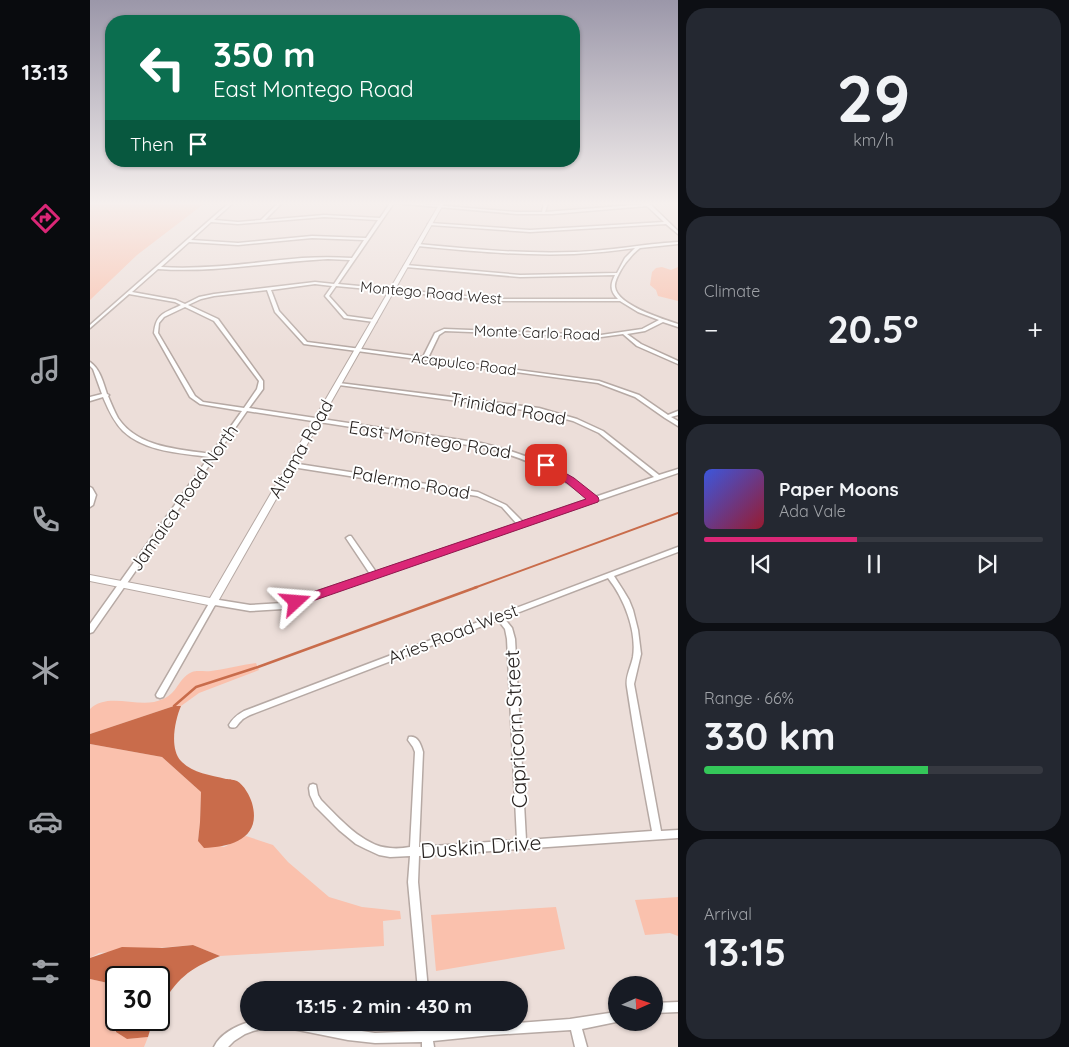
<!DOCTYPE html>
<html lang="en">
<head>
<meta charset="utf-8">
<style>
	body { margin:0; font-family:Quicksand,sans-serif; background:#242831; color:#f1f3f6; height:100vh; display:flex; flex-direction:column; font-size:19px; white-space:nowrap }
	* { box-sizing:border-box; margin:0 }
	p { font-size:16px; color:#9ea1a6 }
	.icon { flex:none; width:28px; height:28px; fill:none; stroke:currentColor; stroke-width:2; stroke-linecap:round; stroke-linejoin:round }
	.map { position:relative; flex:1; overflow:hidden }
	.panel { display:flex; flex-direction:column; gap:8px; padding:8px; background:#0d0f14; width:391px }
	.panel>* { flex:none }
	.top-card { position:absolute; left:15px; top:15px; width:475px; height:152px; border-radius:20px; box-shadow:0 1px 4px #0004; background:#0b6e4f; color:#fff; overflow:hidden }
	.needle { width:32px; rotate:87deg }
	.tools { position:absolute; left:518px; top:976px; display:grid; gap:10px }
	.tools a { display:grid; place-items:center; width:55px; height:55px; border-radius:50%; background:#171b24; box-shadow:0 1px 4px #0004; font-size:25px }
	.speed { position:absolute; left:15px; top:966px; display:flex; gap:10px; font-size:25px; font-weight:700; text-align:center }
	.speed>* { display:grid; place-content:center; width:65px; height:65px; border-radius:50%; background:#171b24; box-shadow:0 1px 4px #0004; line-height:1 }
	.speed .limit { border:2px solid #111; border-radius:8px; background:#fff; color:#111 }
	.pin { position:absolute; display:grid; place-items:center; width:42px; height:42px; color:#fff; margin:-21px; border-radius:10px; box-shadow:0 2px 8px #0006 }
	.me { position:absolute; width:55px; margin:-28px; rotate:71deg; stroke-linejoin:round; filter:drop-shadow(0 0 4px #0008) }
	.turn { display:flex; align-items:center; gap:18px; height:105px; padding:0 25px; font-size:22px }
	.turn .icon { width:65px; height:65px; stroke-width:2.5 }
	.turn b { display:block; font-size:35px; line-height:42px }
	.then { display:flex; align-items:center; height:48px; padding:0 25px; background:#0003; gap:10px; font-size:19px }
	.big { font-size:38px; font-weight:700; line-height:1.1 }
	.panel .widget { flex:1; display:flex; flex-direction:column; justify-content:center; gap:8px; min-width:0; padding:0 18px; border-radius:20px; background:#242831 }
	.panel .dial { align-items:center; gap:0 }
	.dial b { font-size:65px; line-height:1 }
	.song { display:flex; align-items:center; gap:15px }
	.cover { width:60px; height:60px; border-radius:8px; background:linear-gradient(135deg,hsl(230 70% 55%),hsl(350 70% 35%)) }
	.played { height:5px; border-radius:2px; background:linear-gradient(90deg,#db2777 45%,#363941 45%) }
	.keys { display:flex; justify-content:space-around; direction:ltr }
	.heat { display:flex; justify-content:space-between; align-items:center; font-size:28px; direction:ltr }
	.charge { height:8px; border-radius:4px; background:linear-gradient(90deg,#34c759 66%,#363941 0) }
	.trip { position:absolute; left:150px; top:981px; width:288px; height:50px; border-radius:25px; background:#171b24; box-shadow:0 1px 4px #0004; font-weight:700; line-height:50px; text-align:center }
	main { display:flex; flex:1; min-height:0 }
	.tab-bar { display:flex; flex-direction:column; width:90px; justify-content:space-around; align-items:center; background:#090b0e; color:#9ea1a6 }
	.tab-bar .icon { width:35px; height:35px }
	.tab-bar .active { color:#db2777 }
	.tab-bar b { font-size:22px; color:#f1f3f6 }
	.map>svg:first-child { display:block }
	.green { fill:#fac1ad }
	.water { fill:#c96c4b }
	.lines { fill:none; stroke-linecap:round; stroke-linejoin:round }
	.stream-far1 { stroke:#c96c4b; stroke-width:2 }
	.stream { stroke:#c96c4b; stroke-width:2.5 }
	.street-casing { stroke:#b6a9a4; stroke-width:3 }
	.secondary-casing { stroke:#b6a9a4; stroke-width:2 }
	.street { fill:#fff; fill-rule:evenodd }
	.secondary { fill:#fff; fill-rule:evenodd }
	.route { fill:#db2777; stroke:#8e194d }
	.labels { text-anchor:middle; stroke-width:4; stroke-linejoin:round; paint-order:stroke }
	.far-street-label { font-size:15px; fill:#2a2523; stroke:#fff }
	.street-label { font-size:18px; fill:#2a2523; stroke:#fff }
	.near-street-label { font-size:21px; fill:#2a2523; stroke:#fff }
</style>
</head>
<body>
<main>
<nav class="tab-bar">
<b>13:13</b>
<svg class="icon active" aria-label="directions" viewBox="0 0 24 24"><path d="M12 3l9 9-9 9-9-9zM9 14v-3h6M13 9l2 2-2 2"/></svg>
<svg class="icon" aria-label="music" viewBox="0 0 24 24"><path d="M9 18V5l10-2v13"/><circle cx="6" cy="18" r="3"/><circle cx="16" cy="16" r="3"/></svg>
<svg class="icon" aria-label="phone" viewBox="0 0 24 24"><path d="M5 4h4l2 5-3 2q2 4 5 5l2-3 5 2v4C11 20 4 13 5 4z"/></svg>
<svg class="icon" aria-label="climate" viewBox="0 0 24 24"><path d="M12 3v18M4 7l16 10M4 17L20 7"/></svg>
<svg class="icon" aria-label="car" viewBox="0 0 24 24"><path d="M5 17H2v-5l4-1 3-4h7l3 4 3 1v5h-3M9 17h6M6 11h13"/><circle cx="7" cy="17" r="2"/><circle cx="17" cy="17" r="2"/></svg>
<svg class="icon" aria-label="filters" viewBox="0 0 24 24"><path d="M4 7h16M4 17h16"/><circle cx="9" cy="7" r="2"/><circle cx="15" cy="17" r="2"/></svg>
</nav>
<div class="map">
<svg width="588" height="1047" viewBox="0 0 588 1047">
	<rect width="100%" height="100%" fill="#ecded9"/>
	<!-- green -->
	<path class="green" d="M0,203h115l-68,52 -47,45z
		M572,267l9,3 7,-3v34l-20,-5 -2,-6 -6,-5 2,-13 4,-4z
		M166,663l3,7 -60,23 -18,13h-7l-84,28v-25c16,-16 44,-3 64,-7 26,-6 21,-22 38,-30 5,-2 13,0 19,-1 15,-2 30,-6 45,-8z
		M0,744l72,13 39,35 -1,30 -2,19 26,6 22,-11 27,9 15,17 41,35 33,10 38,4 1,8 -18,2 1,25 -164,10 -27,-11 -94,8 -9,5z
		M588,897v39l-8,-3 -25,2 -10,-35z
		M466,907l9,42 -129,22 -5,-56z
		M0,979l18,4 7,27 1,22 11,7 21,-2 -4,10h-54z"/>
	<!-- water -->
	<path class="water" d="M84,706h7c-6,14 -12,42 0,55 11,12 29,14 45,18 3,0 9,1 11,2 7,4 13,15 15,22 10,35 -20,44 -48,45l-6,-7 2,-19 1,-30 -39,-35 -72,-13v-10z
		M103,945l27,11c-33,14 -42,22 -61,53v-31h-43v42h37l-5,17 -21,2 -11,-7 -1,-22 -7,-27 -18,-4v-21l32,-11 40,1z"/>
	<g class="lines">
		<!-- stream-far1 -->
		<path class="stream-far1" d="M384,588l204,-75"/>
		<!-- stream -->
		<path class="stream" d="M84,706l22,-19 62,-20 219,-80"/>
		<!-- street casing -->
		<g class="street-casing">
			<path id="street" d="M139,203h4l-19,17 24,2 23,-2 17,-17h4l-17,17 59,-5 56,3 10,-15h4l-56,81 160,15h120c-8,-8 -8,-14 -3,-24l-95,2 -114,-10 -2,-1 2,-1 114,10 97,-2 8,-15 10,-10c-20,3 -40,5 -61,6 -52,2 -104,-3 -156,-8l-2,-1 2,-1c52,5 104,10 157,8 34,-1 68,-8 103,-10v2l-38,4c-4,3 -8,7 -11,11 -5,5 -15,21 -14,28 2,18 48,32 63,37v3l-15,-5 -18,9 -18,3 14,10 37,17v3l-41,-18 -14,-12 -22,3 -156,-6 -6,4 -11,23 171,23 40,14 29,20 10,-4v4l-7,2 7,4v5l-13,-8 -30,-21 -37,-14 -294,-39 -29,-32 -8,-22 -53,6 -13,3 -13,6 30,14 45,62v8l-14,19 232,35c44,10 79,25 114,54l59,-20 -55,-44 -26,-12 -34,-9 -200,-27 -2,-1 2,-1 200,25 38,11 26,12 56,44 19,-6v4l-395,136 -33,2 -35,-6 -52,92 -3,1 -3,-1 -1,-2 1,-2 54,-93 2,-1 37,6 33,-2 87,-29 -24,-36 3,-2h2l25,36 141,-48 -15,-17 -25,-11 -185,-29 -3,-2 1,-1 2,-1 186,29 28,13 17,17 66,-23c-32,-27 -67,-43 -108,-52l-234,-36 -154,221 -3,1v-9l119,-167c-28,-4 -64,-5 -86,-26 -9,-9 -15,-22 -20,-34l-13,4v-4l12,-3 -9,-25 -3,-3v-4c10,7 13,20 17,32l2,1 -1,1c3,7 6,15 10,22 20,30 61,31 93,36l31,-43 -42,-7 -10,-7 -36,-64c2,-20 11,-20 27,-28l-6,-3 -46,-8 -39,34v-3zM234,217l54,3 -12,18 -54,-2 -74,7 -47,-3 20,-18 27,2zM222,238l52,2 -12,18c-17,-1 -33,-1 -50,0 -47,4 -94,12 -141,9l28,-25 49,3zM238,259l22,1 -16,24 -19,-2 -101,12 -15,3 -14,7 -9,-4 -44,-8 26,-23c57,4 113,-7 170,-10zM225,284l17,2 -7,10 19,22 30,4h2v-2l-29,-4 -18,-20 7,-10 162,15h122l18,11 21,8 -17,9 -41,6 -157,-6 -9,4 -12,24 -116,-15 -28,-31 -8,-21zM95,307l29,14 45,60 -2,8 -13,19 -41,-6 -8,-6 -37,-63 1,-10 5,-6z
				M304,203h16l107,9h25l2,-9h4l-3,9 101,-8 1,-1 3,1 28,27v3l-12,-10 -136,8 -100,-7 -2,-1 2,-1 100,7 134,-8 -17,-16 -95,8h-35z
				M0,487l2,1 4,7 -3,10 -3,2z
				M588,547v5l-64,24 9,14 6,10 4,10 5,20 3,24 -7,30 27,147 17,-1v8l-259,18 -1,26 10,108h-10l-10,-108 2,-26 -20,1 -11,-2 -13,-6 -10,-5 -17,-14 -24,-24 -5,-11 -1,-7 1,-3 3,-1 3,1 2,10 3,5c18,18 43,47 69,48 7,1 14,0 20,-1l5,-95 -2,-5 -5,-7 1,-3c9,-2 12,8 14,15l-4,95 98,-7 -10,-201 -2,-10 -7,-9 -248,95c-3,2 -7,3 -9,6 -5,4 -3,8 -11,6l-1,-2c4,-7 8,-10 15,-14l250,-95 1,-2h5zM518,578c16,20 29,53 25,79 -2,10 -8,20 -6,30 7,48 16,96 25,144l-126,9 -11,-201 -3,-11 -8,-10z
				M588,1002v10l-24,1v-10z
				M526,1012v10l-34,7 5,18h-12l-4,-17 -79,5 -59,6 1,6h-12v-5l-47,1 -27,-3 -55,-11 -27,-1 -13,3 -8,3 -11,7 -6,6h-14c6,-13 22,-21 35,-25h68l31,7 27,4 46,-2v-9h10l1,9 60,-6 78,-6z"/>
		</g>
		<!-- secondary casing -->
		<g class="secondary-casing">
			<path id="secondary" d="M350,203h4l-228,402 -3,1 -123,-25v-6l120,23z"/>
		</g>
		<!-- street -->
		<use href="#street" class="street"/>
		<!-- secondary -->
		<use href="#secondary" class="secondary"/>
	</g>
	<!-- sky -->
	<linearGradient id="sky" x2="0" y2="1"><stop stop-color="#9b97a9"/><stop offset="0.58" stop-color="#f6f0ee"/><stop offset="1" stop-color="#f6f0ee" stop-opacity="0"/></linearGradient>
	<rect width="588" height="350" fill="url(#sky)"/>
	<!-- route -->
	<path class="route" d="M456,462l28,16 24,19 1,3 -1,2 -297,103h-9l-2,-3 2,-3 294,-100 -19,-16 -25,-15 -1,-3 1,-2z"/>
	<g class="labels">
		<!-- far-street labels -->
		<g class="far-street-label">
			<text transform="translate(341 293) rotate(5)" y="5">Montego Road West</text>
			<text transform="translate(447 333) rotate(2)" y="5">Monte Carlo Road</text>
			<text transform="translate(374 364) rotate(7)" y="5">Acapulco Road</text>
		</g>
		<!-- street labels -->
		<g class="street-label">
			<text transform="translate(418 409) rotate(10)" y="6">Trinidad Road</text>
			<text transform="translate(340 440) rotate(9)" y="6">East Montego Road</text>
			<text transform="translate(211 449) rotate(-60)" y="6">Altama Road</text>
			<text transform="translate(321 483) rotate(10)" y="6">Palermo Road</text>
			<text transform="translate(94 498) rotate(-55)" y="6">Jamaica Road North</text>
			<text transform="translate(363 634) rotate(-21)" y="6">Aries Road West</text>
		</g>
		<!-- near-street labels -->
		<g class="near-street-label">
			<text transform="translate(426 729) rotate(-93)" y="7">Capricorn Street</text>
			<text transform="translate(391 847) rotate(-4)" y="7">Duskin Drive</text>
		</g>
	</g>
</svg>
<div class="tools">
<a><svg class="needle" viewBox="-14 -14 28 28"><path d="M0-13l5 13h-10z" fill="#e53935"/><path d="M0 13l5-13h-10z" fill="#9ea1a6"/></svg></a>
</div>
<div class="speed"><div class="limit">30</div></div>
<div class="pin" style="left:456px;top:465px;background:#d93025"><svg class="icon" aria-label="arrive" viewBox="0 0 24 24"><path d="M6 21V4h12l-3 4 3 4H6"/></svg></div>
<svg class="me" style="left:206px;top:602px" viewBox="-20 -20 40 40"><path d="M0-17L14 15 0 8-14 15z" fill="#db2777" stroke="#fff" stroke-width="4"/></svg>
<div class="trip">13:15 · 2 min · 430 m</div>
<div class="top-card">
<div class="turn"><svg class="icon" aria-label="left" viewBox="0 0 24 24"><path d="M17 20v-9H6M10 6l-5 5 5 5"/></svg><div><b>350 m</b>East Montego Road</div></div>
<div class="then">Then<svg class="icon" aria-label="arrive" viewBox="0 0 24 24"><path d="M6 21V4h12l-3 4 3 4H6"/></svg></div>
</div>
</div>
<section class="panel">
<div class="widget dial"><b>29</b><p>km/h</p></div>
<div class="widget"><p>Climate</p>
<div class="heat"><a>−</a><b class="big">20.5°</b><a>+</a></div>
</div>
<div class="widget">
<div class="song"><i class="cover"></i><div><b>Paper Moons</b><p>Ada Vale</p></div></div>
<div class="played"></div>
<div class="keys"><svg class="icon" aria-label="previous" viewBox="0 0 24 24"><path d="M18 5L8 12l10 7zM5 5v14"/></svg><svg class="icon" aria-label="pause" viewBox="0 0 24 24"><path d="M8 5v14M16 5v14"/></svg><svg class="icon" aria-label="next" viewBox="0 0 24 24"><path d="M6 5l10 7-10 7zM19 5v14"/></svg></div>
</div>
<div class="widget"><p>Range · 66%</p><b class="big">330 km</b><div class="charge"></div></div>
<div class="widget"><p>Arrival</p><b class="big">13:15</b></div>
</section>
</main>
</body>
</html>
